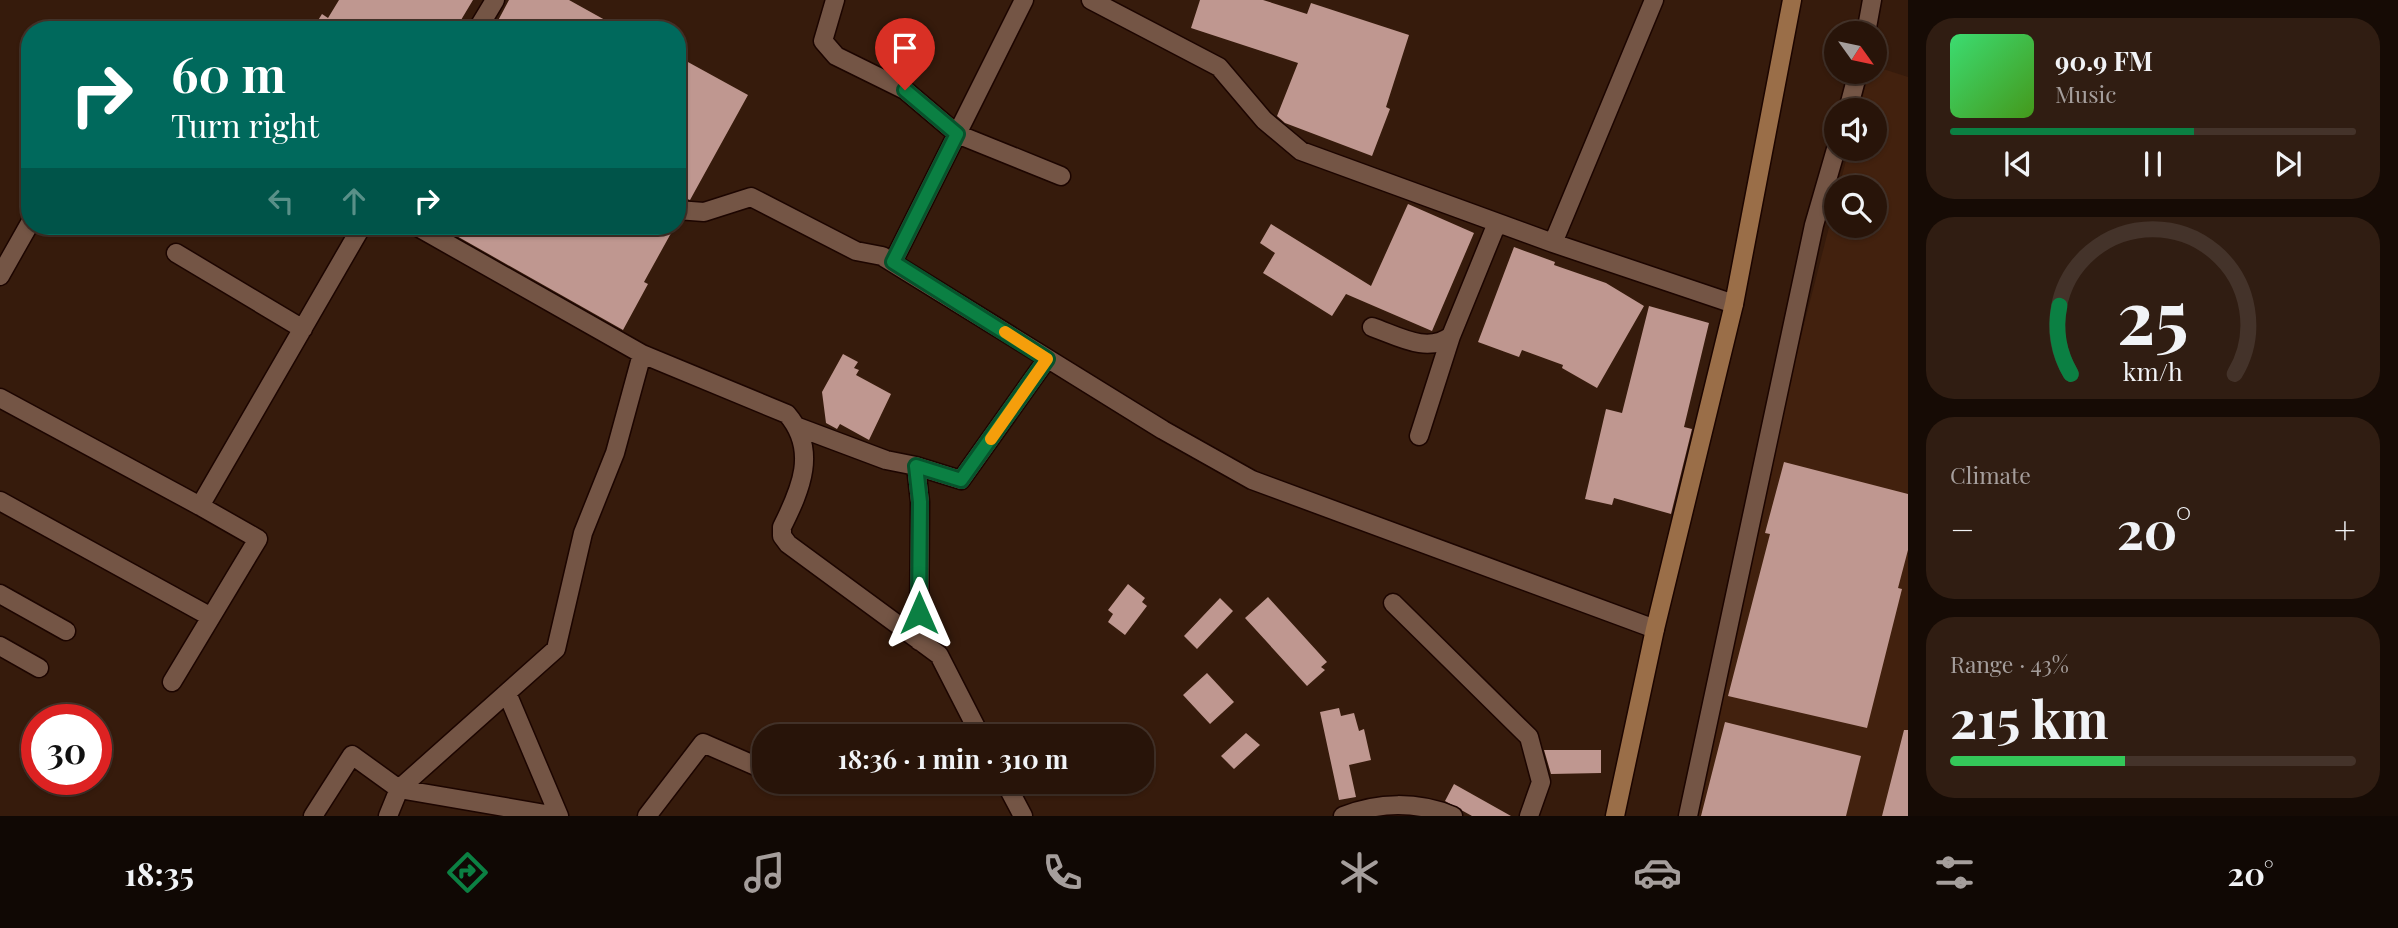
<!DOCTYPE html>
<html lang="en">
<head>
<meta charset="utf-8">
<style>
	body { margin:0; font-family:"Playfair Display",serif; background:#301d12; color:#f1f3f6; height:100vh; display:flex; flex-direction:column; font-size:26px; white-space:nowrap }
	* { box-sizing:border-box; margin:0 }
	p { font-size:23px; color:#a59e9c }
	.icon { flex:none; width:38px; height:38px; fill:none; stroke:currentColor; stroke-width:2; stroke-linecap:round; stroke-linejoin:round }
	.map { position:relative; flex:1; overflow:hidden }
	.side { display:flex; flex-direction:column; gap:18px; padding:18px; background:#160b05; width:490px }
	.side>* { flex:none }
	.hud { position:absolute; left:21px; top:21px; width:665px; height:214px; border-radius:28px; box-shadow:0 2px 5px #0004,0 0 0 2px #44332a; background:#00695c; color:#fff; overflow:hidden }
	.needle { width:46px; rotate:123deg }
	.tools { position:absolute; left:1824px; top:21px; display:grid; gap:14px }
	.tools a { display:grid; place-items:center; width:63px; height:63px; border-radius:50%; background:#281409; box-shadow:0 2px 5px #0004,0 0 0 2px #44332a; font-size:35px }
	.speed { position:absolute; left:21px; top:704px; display:flex; gap:14px; font-size:35px; font-weight:700; text-align:center }
	.speed>* { display:grid; place-content:center; width:91px; height:91px; border-radius:50%; background:#281409; box-shadow:0 2px 5px #0004,0 0 0 2px #44332a; line-height:1 }
	.speed .limit { border:10px solid #d22; background:#fff; color:#111 }
	.pin { position:absolute; display:grid; place-items:center; width:60px; height:60px; color:#fff; margin:-72px -30px; border-radius:50% 50% 50% 0; rotate:-45deg; box-shadow:0 0 7px #0007 }
	.pin .icon { rotate:45deg }
	.me { position:absolute; width:77px; margin:-38px; rotate:0deg; stroke-linejoin:round; filter:drop-shadow(0 0 5px #0008) }
	.turn { display:flex; align-items:center; gap:24px; height:147px; padding:0 35px; font-size:32px }
	.turn .icon { width:91px; height:91px; stroke-width:2.5 }
	.turn b { display:block; font-size:49px; line-height:60px }
	.lanes { display:flex; align-items:center; height:66px; padding:0 35px; background:#0003; justify-content:center; gap:35px; direction:ltr }
	.lanes .off { opacity:.35 }
	.big { font-size:52px; font-weight:700; line-height:1.1 }
	.side .card { flex:1; display:flex; flex-direction:column; justify-content:center; gap:10px; min-width:0; padding:0 24px; border-radius:28px; background:#301d12 }
	.side .dial { align-items:center; gap:0 }
	.dial svg { height:182px; overflow:visible; fill:none; stroke:#44332a; stroke-width:7; stroke-linecap:round; text-anchor:middle }
	.dial text { fill:#f1f3f6; stroke:none }
	.song { display:flex; align-items:center; gap:21px }
	.cover { width:84px; height:84px; border-radius:10px; background:linear-gradient(135deg,hsl(140 70% 55%),hsl(100 70% 35%)) }
	.played { height:7px; border-radius:4px; background:linear-gradient(90deg,#0b8043 60%,#44332a 60%) }
	.keys { display:flex; justify-content:space-around; direction:ltr }
	.heat { display:flex; justify-content:space-between; align-items:center; font-size:38px; direction:ltr }
	.charge { height:10px; border-radius:5px; background:linear-gradient(90deg,#34c759 43%,#44332a 0) }
	.trip { position:absolute; left:752px; top:724px; width:402px; height:70px; border-radius:28px; background:#281409; box-shadow:0 2px 5px #0004,0 0 0 2px #44332a; font-weight:700; line-height:70px; text-align:center }
	.menu { display:flex; height:112px; justify-content:space-around; align-items:center; background:#100804; color:#a59e9c }
	.menu .icon { width:49px; height:49px }
	.menu .on { color:#0b8043 }
	.menu b { font-size:32px; color:#f1f3f6 }
	main { display:flex; flex:1; min-height:0 }
	.map>svg:first-child { display:block }
	.built { fill:#42210e }
	.building { fill:#bf9790 }
	.lines { fill:none; stroke-linecap:round; stroke-linejoin:round }
	.street-casing { stroke:#1c0500; stroke-width:21 }
	.secondary-casing { stroke:#1c0500; stroke-width:21 }
	.street { stroke:#745545; stroke-width:18 }
	.secondary { stroke:#9a6e48; stroke-width:18 }
	.route-casing { stroke:#07532c; stroke-width:18 }
	.route { stroke:#0b8043; stroke-width:12 }
	.slow { stroke:#f59e0b; stroke-width:12 }
</style>
</head>
<body>
<main>
<div class="map">
<svg width="1908" height="816" viewBox="0 0 1908 816">
	<rect width="100%" height="100%" fill="#361b0c"/>
	<!-- built -->
	<path class="built" d="M1874,66l34,11v739h-222l63,-277 87,-339v26h38v-39h-35l10,-38h25v-39h-15l10,-38h5z"/>
	<!-- building -->
	<path class="building" d="M339,0h134l-18,30h-143l10,-16 6,4z
		M509,0h60l54,30h-130z
		M1200,0h63l44,14 4,-11 98,32 -23,72 4,2 -18,47 -87,-33 -8,-7 21,-53 -107,-35z
		M677,56l71,39 -58,105 -13,-5z
		M1408,204l66,29 -42,98 -86,-37 -14,22 -69,-43 12,-20 -15,-10 11,-19 100,62z
		M439,226h236l-31,56 4,2 -25,46z
		M1514,247l41,15 -1,3 52,18 38,23 -47,82 -35,-20 1,-3 -41,-15 -3,7 -41,-15z
		M1649,306l60,17 -25,104 8,2 -21,85 -57,-16 -2,7 -27,-6 21,-90 16,4z
		M843,354l15,8 -4,6 5,2 -3,5 35,19 -22,46 -29,-16 -3,5 -11,-6 -4,-31z
		M1784,462l124,32v56l-10,38 4,1 -35,139 -139,-32 42,-162 -5,-1z
		M1128,584l17,14 -3,4 5,4 -22,29 -17,-13 5,-8 -5,-4z
		M1268,597l59,65 -6,5 4,3 -18,16 -62,-68z
		M1220,598l13,13 -36,38 -13,-13z
		M1207,673l27,29 -24,22 -27,-29z
		M1339,708l2,8 13,-3 5,18 5,-2 7,31 -22,5 7,32 -17,3 -19,-88z
		M1725,722l136,34 -15,60h-145z
		M1904,730h4v86h-26z
		M1246,733l14,12 -26,24 -13,-13z
		M1544,750h57v23l-50,1z
		M1454,784l57,32h-39l-27,-15z"/>
	<g class="lines">
		<!-- street casing -->
		<g class="street-casing">
			<path id="street" d="M835,0l-12,41 13,15 69,34 52,44 104,42
				M1091,0l128,67 45,53 37,31 252,92 181,61
				M477,30l18,-30
				M1866,33l6,-33
				M1848,110l10,-38
				M677,210l27,2 47,-15 105,54 26,5 281,174 89,50 403,149
				M1553,243l101,-243
				M176,253l127,76
				M893,262l131,-262
				M0,276l30,-53
				M1372,327c26,9 55,27 79,9
				M642,354l145,60c31,36 14,75 -5,113v9l6,8 151,111 42,82
				M0,398l200,108 162,-280
				M798,427l88,33 30,6 4,36 -1,139
				M1419,436l32,-100 46,-113
				M916,466l45,14 86,-121
				M0,501l211,116
				M0,594l66,37
				M1393,603l136,134 12,45 -12,34
				M0,646l39,22
				M172,682l86,-143 -58,-33
				M507,693l52,123
				M791,782l2,1
				M1005,782l18,34
				M399,789l157,-140 27,-116 32,-80 27,-99 -226,-128
				M399,789l158,27
				M313,816l39,-61 47,34 -11,27
				M647,816l56,-73 62,27
				M1343,816c35,-14 74,-15 110,0
				M1688,816l126,-591 22,-76"/>
		</g>
		<!-- secondary casing -->
		<g class="secondary-casing">
			<path id="secondary" d="M1615,816l40,-187 79,-325 58,-304"/>
		</g>
		<!-- street -->
		<use href="#street" class="street"/>
		<!-- secondary -->
		<use href="#secondary" class="secondary"/>
	</g>
	<g class="lines">
		<!-- route casing -->
		<g class="route-casing">
			<path id="route" d="M905,90l52,44 -64,128 154,97 -86,121 -45,-14 4,36 -1,111"/>
		</g>
		<!-- route -->
		<use href="#route" class="route"/>
		<!-- slow -->
		<path class="slow" d="M991,439l56,-80 -42,-27"/>
	</g>
</svg>
<div class="tools">
<a><svg class="needle" viewBox="-14 -14 28 28"><path d="M0-13l5 13h-10z" fill="#e53935"/><path d="M0 13l5-13h-10z" fill="#a59e9c"/></svg></a>
<a><svg class="icon" aria-label="sound" viewBox="0 0 24 24"><path d="M4 9h4l5-4v14l-5-4H4zM17 9q2 3 0 6"/></svg></a>
<a><svg class="icon" aria-label="search" viewBox="0 0 24 24"><circle cx="10" cy="10" r="6"/><path d="M15 15l6 6"/></svg></a>
</div>
<div class="speed"><div class="limit">30</div></div>
<div class="pin" style="left:905px;top:90px;background:#d93025"><svg class="icon" aria-label="arrive" viewBox="0 0 24 24"><path d="M6 21V4h12l-3 4 3 4H6"/></svg></div>
<svg class="me" style="left:919px;top:613px" viewBox="-20 -20 40 40"><path d="M0-17L14 15 0 8-14 15z" fill="#0b8043" stroke="#fff" stroke-width="4"/></svg>
<div class="trip">18:36 · 1 min · 310 m</div>
<div class="hud">
<div class="turn"><svg class="icon" aria-label="right" viewBox="0 0 24 24"><path d="M7 20v-9h11M14 6l5 5-5 5"/></svg><div><b>60 m</b>Turn right</div></div>
<div class="lanes"><svg class="icon off" aria-label="left" viewBox="0 0 24 24"><path d="M17 20v-9H6M10 6l-5 5 5 5"/></svg><svg class="icon off" aria-label="ahead" viewBox="0 0 24 24"><path d="M12 20V5M6 11l6-6 6 6"/></svg><svg class="icon" aria-label="right" viewBox="0 0 24 24"><path d="M7 20v-9h11M14 6l5 5-5 5"/></svg></div>
</div>
</div>
<section class="side">
<div class="card">
<div class="song"><i class="cover"></i><div><b>90.9 FM</b><p>Music</p></div></div>
<div class="played"></div>
<div class="keys"><svg class="icon" aria-label="previous" viewBox="0 0 24 24"><path d="M18 5L8 12l10 7zM5 5v14"/></svg><svg class="icon" aria-label="pause" viewBox="0 0 24 24"><path d="M8 5v14M16 5v14"/></svg><svg class="icon" aria-label="next" viewBox="0 0 24 24"><path d="M6 5l10 7-10 7zM19 5v14"/></svg></div>
</div>
<div class="card dial"><svg viewBox="0 0 100 80">
<path d="M14 69A42 42 0 1 1 86 69"/>
<path d="M14 69A42 42 0 0 1 9 39" stroke="#0b8043"/>
<text x="50" y="56" font-size="32" font-weight="700">25</text>
<text x="50" y="72" font-size="11">km/h</text>
</svg></div>
<div class="card"><p>Climate</p>
<div class="heat"><a>−</a><b class="big">20°</b><a>+</a></div>
</div>
<div class="card"><p>Range · 43%</p><b class="big">215 km</b><div class="charge"></div></div>
</section>
</main>
<nav class="menu">
<b>18:35</b>
<svg class="icon on" aria-label="directions" viewBox="0 0 24 24"><path d="M12 3l9 9-9 9-9-9zM9 14v-3h6M13 9l2 2-2 2"/></svg>
<svg class="icon" aria-label="music" viewBox="0 0 24 24"><path d="M9 18V5l10-2v13"/><circle cx="6" cy="18" r="3"/><circle cx="16" cy="16" r="3"/></svg>
<svg class="icon" aria-label="phone" viewBox="0 0 24 24"><path d="M5 4h4l2 5-3 2q2 4 5 5l2-3 5 2v4C11 20 4 13 5 4z"/></svg>
<svg class="icon" aria-label="climate" viewBox="0 0 24 24"><path d="M12 3v18M4 7l16 10M4 17L20 7"/></svg>
<svg class="icon" aria-label="car" viewBox="0 0 24 24"><path d="M5 17H2v-5l4-1 3-4h7l3 4 3 1v5h-3M9 17h6M6 11h13"/><circle cx="7" cy="17" r="2"/><circle cx="17" cy="17" r="2"/></svg>
<svg class="icon" aria-label="filters" viewBox="0 0 24 24"><path d="M4 7h16M4 17h16"/><circle cx="9" cy="7" r="2"/><circle cx="15" cy="17" r="2"/></svg>
<b>20°</b>
</nav>
</body>
</html>
